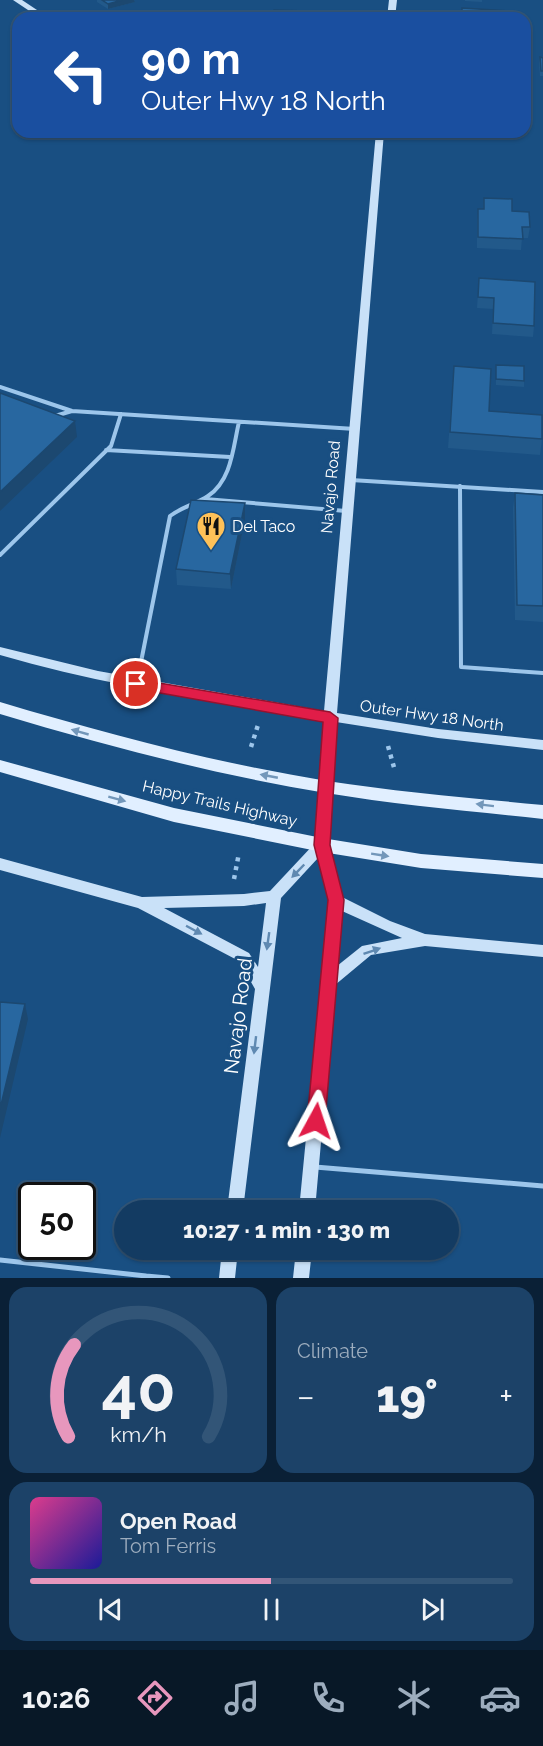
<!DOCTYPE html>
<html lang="en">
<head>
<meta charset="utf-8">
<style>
	body { margin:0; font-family:Raleway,sans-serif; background:#1c4268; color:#f1f3f6; height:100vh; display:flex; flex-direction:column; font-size:22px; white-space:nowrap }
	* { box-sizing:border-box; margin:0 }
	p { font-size:20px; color:#9dadbe }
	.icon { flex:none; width:33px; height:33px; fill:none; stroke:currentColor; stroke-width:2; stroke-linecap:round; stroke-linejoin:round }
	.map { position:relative; height:1278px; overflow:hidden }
	.drawer { display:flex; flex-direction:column; gap:9px; padding:9px; background:#0a2036; flex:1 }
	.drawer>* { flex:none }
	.top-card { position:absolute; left:12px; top:12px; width:519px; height:126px; border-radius:18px; box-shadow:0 2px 4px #0004,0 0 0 2px #325577; background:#1a4fa0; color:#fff; overflow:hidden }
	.speed { position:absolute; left:18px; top:1182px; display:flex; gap:12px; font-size:30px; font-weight:700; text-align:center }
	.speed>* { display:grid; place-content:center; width:78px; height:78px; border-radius:50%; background:#133b62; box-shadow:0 2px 4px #0004,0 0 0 2px #325577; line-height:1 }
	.speed .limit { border:3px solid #111; border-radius:9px; background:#fff; color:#111 }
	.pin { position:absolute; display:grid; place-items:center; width:51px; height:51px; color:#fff; margin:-26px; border:3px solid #fff; border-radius:50%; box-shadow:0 2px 6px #0007 }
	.me { position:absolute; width:66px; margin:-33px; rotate:5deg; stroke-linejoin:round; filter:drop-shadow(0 0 4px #0008) }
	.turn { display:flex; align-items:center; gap:21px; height:126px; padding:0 30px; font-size:27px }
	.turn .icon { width:78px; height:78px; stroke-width:2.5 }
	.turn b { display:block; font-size:42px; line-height:51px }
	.big { font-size:45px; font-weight:800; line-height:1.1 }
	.drawer .card { flex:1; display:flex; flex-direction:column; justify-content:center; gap:9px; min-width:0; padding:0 21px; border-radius:18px; background:#1c4268 }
	.drawer .dial { align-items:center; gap:0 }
	.dial svg { height:156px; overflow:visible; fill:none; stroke:#325577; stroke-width:7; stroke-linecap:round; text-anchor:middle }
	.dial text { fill:#f1f3f6; stroke:none }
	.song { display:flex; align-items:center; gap:18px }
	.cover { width:72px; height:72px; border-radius:9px; background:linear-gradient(135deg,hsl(330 70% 55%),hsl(240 70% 35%)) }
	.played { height:6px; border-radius:3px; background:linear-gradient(90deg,#e797bd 50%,#325577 50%) }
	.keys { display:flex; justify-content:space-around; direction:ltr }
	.heat { display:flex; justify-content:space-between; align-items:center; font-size:33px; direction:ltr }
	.drawer .tiles { flex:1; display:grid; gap:9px; grid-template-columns:1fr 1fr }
	.card:last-child { grid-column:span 2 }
	.trip { position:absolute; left:114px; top:1200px; width:345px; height:60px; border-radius:30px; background:#133b62; box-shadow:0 2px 4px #0004,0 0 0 2px #325577; font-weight:800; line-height:60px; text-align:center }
	.menu { display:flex; height:96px; justify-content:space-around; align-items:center; background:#081827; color:#9dadbe }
	.menu .icon { width:42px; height:42px }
	.menu .selected { color:#e797bd }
	.menu b { font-size:27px; color:#f1f3f6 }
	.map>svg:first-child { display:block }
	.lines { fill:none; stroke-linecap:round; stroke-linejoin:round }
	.path { stroke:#9dc6eb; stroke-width:4.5; stroke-dasharray:4 5; stroke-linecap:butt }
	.lane-far1 { stroke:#9dc6eb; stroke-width:4 }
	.lane { stroke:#9dc6eb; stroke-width:5 }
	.secondary { fill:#c9e1f8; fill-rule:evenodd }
	.primary { fill:#e1efff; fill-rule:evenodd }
	.wall { fill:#22598a }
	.shaded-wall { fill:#1c4870 }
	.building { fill:#2867a0; stroke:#1c4870; stroke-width:1.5 }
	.oneway { fill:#7397ba }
	.oneway2 { fill:#5f89b1 }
	.route { fill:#e11d48; stroke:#92132f; stroke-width:1.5 }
	.labels { text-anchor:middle; stroke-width:6; stroke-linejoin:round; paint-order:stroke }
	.street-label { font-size:16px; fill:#fff; stroke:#194f82 }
	.poi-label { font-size:16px; fill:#fff; stroke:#194f82; text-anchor:start }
	.near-street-label { font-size:20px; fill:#fff; stroke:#194f82 }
</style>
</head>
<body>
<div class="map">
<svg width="543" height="1278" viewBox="0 0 543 1278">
	<rect width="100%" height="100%" fill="#194f82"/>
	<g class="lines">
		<!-- path -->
		<path class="path" d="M388,746l7,25
			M251,747l7,-22
			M234,879l5,-26"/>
		<!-- lane-far1 -->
		<path class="lane-far1" d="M0,387l72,24 283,18
			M55,416l17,-5
			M106,450l124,7
			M351,480l192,12
			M460,486l1,181 82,6
			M205,499l141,12
			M0,555l111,-109 10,-32
			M137,682l33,-166c12,-9 26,-12 38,-20 24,-16 25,-49 31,-74"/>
		<!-- lane -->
		<path class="lane" d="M315,1167l228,19
			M0,1260l146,16v2
			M146,1276l22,2"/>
		<!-- secondary -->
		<path class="secondary" d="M13,0h9l27,18h-9z
			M389,0h8l-2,18h-8z
			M376,132h8l-47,581 101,16 105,11v10l-105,-12 -102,-16 -7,123 13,52 48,24 35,13 118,11v12l-118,-11 -54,9 -36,30 -20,225h-16l30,-309 -11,-43 -37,40 -38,312h-16l28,-221 -16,-28 -101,-53 -138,-38v-12l142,39 102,-3 26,-3 45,-48 9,-123c-109,-19 -218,-34 -324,-65v-8l98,24 226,40zM266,903l-8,64 -9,-14 -85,-45 80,-2zM342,911l60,27 -40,8 -25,20z
			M222,1250h16l-3,28h-16z
			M296,1250h16l-3,28h-16z"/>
		<!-- primary -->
		<path class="primary" d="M0,702c107,32 216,61 327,79 71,11 144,17 216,24v14c-72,-8 -145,-14 -217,-26 -110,-18 -219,-47 -326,-79z
			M0,760l174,48 148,30 99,16 122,10v14l-122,-10 -99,-16 -148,-30 -174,-50z"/>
	</g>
	<!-- wall -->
	<path class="wall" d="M97,0h37l1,2 -27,7 -11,-7z
		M465,0h17v2l-17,-1z
		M540,57l3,1v18h-3l-1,-13z
		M484,198l28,13 18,16 -2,11h-6l-1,12 -44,-2v-28l1,-11h5z
		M479,278l55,48 -1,11 -41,-3 1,-25 -16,-1z
		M496,365l28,16v6l-28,-2z
		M454,366l35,45 53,28 -2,16 -92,-7z
		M515,493l28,2v127l-28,-2 -2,-112z
		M245,519l-14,70 -54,-4 -1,-16z"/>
	<!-- shaded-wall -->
	<path class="shaded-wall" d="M122,0h12l1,2 -27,7v-5z
		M75,421l2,16 -77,74v-19z
		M245,503v16l-14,70 -1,-15z
		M25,1004l3,15 -28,119v-29z"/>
	<!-- building -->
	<path class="building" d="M102,0h20l-14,4z
		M462,8l48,3v7h-48z
		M274,10l31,1 -2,7h-39l1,-4h7z
		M540,57l3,1v13h-2z
		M484,198l28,1v12l17,1 1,15h-8l1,12 -45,-2v-28h6z
		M479,278l56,4 -1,44 -41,-3 1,-25 -16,-1z
		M496,365l28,1v15l-28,-2z
		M454,366l37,3 -2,42 53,4v24l-92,-7z
		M0,393l75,28 -75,71z
		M515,493l28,2v111l-26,-1z
		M191,500l54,3 -15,71 -54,-5z
		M0,1002l25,2 -25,105z"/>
	<!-- one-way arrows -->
	<defs><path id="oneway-solid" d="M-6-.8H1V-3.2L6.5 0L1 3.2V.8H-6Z" transform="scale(1.5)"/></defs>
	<g class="oneway">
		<use href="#oneway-solid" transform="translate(80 732) rotate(-164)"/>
		<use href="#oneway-solid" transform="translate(269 776) rotate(-169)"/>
		<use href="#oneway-solid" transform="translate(117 799) rotate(15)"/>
		<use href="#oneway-solid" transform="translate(485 805) rotate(-173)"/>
		<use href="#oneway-solid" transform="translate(380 855) rotate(9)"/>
	</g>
	<g class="oneway2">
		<use href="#oneway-solid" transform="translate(298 871) rotate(134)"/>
		<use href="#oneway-solid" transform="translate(194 930) rotate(28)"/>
		<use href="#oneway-solid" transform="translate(268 941) rotate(98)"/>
		<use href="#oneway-solid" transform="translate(372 951) rotate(-19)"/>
		<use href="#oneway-solid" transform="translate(255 1045) rotate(97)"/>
	</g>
	<!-- route -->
	<path class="route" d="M136,679l194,33 8,6 -8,127 14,55 -19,221 -3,5 -6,3 -7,-3 -2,-5 21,-221 -14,-55 9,-123 -191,-34 -3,-4 3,-3z"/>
	<!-- icons -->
	<defs>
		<g id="restaurant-pin" transform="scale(1.5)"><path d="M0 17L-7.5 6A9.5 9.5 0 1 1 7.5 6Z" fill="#fec158" stroke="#194f82"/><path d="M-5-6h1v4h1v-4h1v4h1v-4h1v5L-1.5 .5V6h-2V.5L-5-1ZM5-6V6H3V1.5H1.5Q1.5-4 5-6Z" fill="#111"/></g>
	</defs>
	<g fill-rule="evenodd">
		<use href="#restaurant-pin" x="211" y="526"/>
	</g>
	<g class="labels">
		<!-- street labels -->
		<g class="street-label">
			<text transform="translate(330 487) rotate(-85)" y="6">Navajo Road</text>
			<text transform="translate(432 715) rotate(8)" y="6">Outer Hwy 18 North</text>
			<text transform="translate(220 803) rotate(13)" y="6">Happy Trails Highway</text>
		</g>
		<!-- poi labels -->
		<g class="poi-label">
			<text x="232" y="532">Del Taco</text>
		</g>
		<!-- near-street labels -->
		<g class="near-street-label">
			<text transform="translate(238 1016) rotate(-83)" y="7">Navajo Road</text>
		</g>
	</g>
</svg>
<div class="speed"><div class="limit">50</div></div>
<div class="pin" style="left:136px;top:684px;background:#d93025"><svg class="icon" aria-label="arrive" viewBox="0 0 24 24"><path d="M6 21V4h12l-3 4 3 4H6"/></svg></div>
<svg class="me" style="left:316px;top:1121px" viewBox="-20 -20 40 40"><path d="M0-17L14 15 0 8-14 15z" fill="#e11d48" stroke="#fff" stroke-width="4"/></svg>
<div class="trip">10:27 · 1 min · 130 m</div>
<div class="top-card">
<div class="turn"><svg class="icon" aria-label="left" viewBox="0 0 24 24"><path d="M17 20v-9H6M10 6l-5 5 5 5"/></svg><div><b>90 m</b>Outer Hwy 18 North</div></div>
</div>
</div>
<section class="drawer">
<div class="tiles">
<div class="card dial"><svg viewBox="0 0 100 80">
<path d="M14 69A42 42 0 1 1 86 69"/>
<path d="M14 69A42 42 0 0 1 17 22" stroke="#e797bd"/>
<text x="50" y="56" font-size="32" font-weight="700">40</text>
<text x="50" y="72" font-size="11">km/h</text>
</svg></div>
<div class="card"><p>Climate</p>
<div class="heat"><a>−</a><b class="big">19°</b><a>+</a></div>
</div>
<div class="card">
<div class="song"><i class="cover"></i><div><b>Open Road</b><p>Tom Ferris</p></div></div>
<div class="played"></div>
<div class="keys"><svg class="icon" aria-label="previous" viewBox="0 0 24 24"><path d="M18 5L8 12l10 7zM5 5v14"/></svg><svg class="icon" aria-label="pause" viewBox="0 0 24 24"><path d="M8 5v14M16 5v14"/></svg><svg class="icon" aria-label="next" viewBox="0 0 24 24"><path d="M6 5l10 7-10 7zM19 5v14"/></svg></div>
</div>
</div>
</section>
<nav class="menu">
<b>10:26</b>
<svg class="icon selected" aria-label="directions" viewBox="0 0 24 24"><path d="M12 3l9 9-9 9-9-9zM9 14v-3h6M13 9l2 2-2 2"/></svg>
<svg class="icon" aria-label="music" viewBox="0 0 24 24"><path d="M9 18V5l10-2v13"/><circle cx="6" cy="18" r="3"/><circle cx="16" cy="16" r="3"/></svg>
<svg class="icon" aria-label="phone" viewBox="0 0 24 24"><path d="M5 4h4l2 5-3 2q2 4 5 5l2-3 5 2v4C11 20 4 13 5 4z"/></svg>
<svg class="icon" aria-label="climate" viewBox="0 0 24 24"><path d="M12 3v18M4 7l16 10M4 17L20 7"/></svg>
<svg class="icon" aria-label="car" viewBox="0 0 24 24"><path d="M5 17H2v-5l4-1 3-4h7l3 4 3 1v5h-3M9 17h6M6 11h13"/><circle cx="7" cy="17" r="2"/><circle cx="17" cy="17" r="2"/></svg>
</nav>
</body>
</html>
